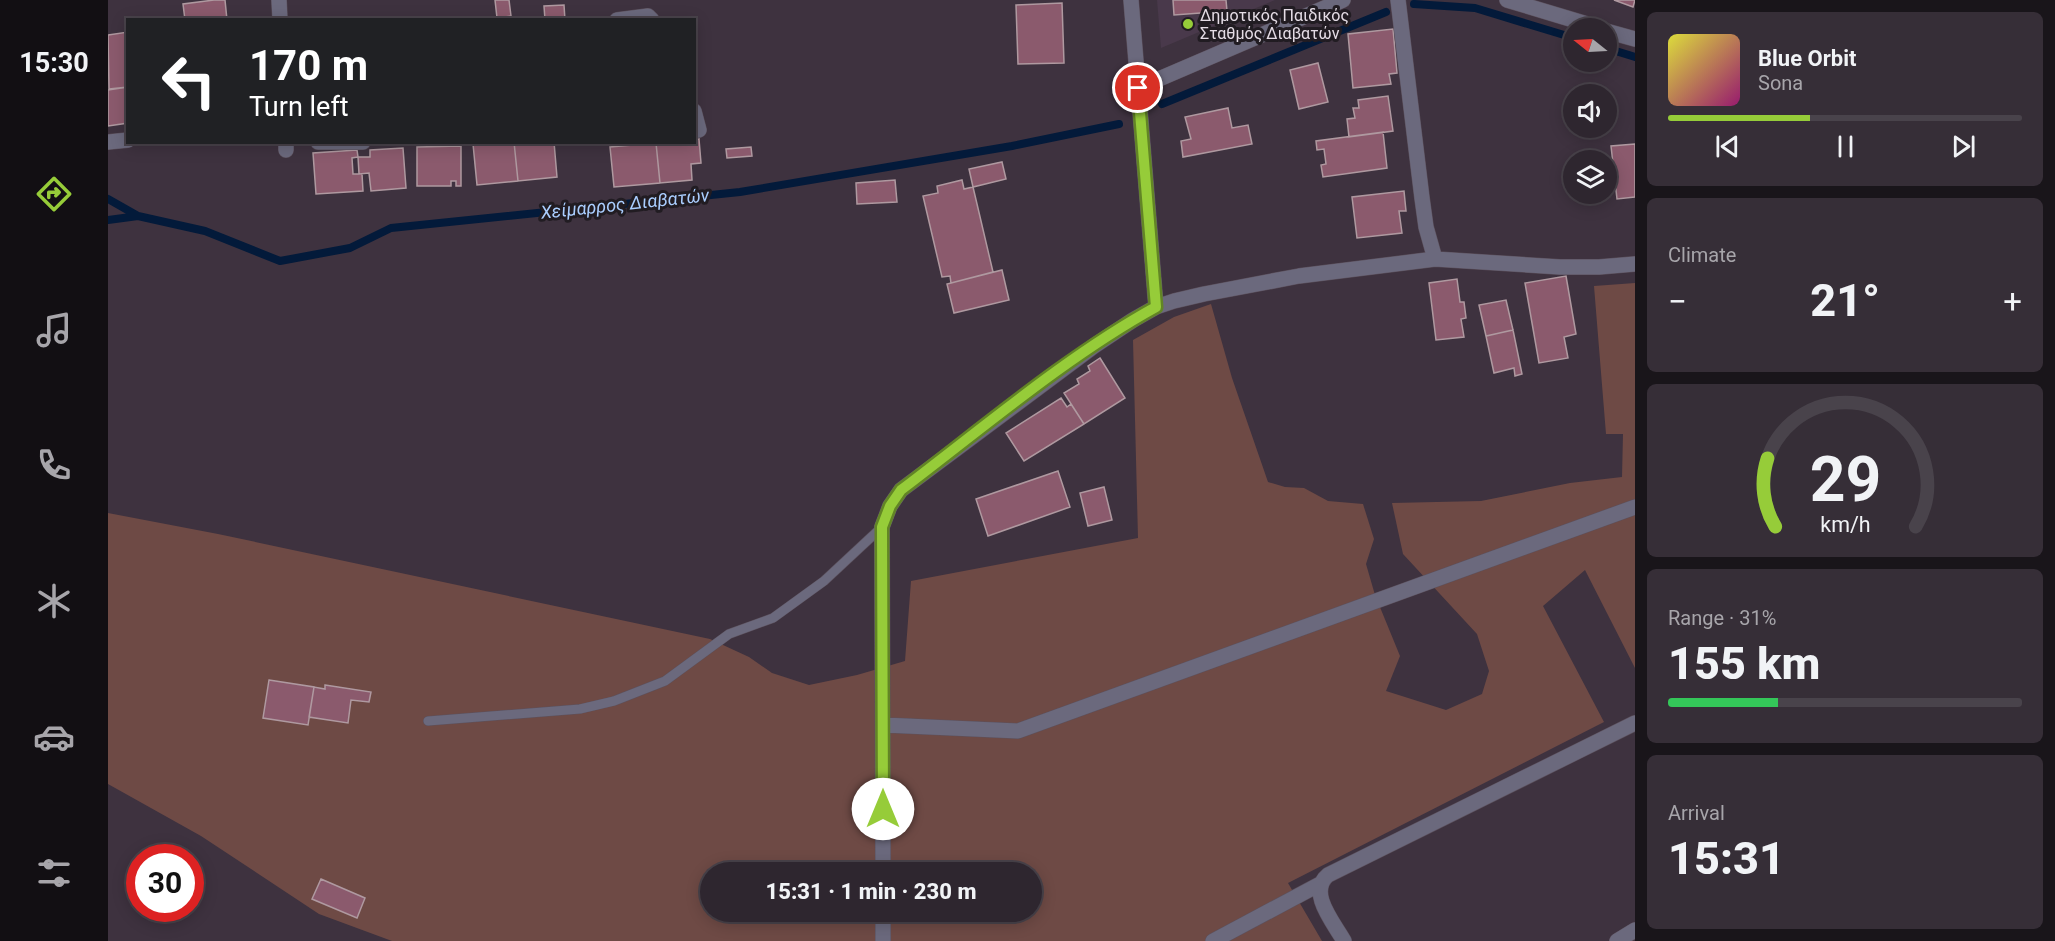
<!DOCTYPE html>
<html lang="en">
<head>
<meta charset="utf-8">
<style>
	body { margin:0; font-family:Roboto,sans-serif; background:#362e37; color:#f1f3f6; height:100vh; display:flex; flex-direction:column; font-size:22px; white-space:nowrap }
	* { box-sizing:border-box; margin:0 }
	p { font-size:20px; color:#a7a5aa }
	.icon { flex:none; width:33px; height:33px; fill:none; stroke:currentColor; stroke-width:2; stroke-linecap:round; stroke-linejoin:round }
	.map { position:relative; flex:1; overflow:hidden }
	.sheet { display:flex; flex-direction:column; gap:12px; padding:12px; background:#19151a; width:420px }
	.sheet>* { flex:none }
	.top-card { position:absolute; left:18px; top:18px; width:570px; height:126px; border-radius:0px; box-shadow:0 3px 15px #0003,0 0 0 2px #49434b; background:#202124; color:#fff; overflow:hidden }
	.needle { width:39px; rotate:288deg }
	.fabs { position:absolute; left:1455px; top:18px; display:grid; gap:12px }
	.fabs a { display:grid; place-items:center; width:54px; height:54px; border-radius:50%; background:#2e262f; box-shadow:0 3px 15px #0003,0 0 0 2px #49434b; font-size:30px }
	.speed { position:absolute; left:18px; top:844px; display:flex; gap:12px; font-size:30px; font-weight:700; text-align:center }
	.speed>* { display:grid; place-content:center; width:78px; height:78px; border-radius:50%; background:#2e262f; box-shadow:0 3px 15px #0003,0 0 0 2px #49434b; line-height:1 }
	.speed .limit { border:9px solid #d22; background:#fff; color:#111 }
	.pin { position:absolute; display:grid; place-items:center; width:51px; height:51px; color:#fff; margin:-26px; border:3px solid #fff; border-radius:50%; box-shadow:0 2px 6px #0007 }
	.me { position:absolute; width:66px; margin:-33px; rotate:0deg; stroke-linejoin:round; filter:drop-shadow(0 0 4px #0008) }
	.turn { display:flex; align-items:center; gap:21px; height:126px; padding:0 24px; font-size:27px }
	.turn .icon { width:78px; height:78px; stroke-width:2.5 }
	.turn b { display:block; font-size:42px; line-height:51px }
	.big { font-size:45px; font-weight:800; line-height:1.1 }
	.sheet .widget { flex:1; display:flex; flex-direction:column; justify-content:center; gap:9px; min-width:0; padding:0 21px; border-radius:9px; background:#362e37 }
	.sheet .dial { align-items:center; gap:0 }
	.dial svg { height:156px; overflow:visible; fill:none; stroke:#49434b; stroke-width:7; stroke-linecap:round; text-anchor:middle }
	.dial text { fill:#f1f3f6; stroke:none }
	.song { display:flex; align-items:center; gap:18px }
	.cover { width:72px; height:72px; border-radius:9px; background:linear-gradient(135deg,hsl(60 70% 55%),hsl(320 70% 35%)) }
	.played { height:6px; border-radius:3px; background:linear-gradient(90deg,#96cc39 40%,#49434b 40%) }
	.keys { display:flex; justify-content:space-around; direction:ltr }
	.heat { display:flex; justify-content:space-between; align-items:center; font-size:33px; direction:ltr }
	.charge { height:9px; border-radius:4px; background:linear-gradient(90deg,#34c759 31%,#49434b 0) }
	.trip { position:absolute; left:592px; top:862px; width:342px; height:60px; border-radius:30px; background:#2e262f; box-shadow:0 3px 15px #0003,0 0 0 2px #49434b; font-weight:800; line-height:60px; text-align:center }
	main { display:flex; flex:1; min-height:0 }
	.tab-bar { display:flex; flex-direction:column; width:108px; justify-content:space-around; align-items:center; background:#120f13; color:#a7a5aa }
	.tab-bar .icon { width:42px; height:42px }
	.tab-bar .on { color:#96cc39 }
	.tab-bar b { font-size:27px; color:#f1f3f6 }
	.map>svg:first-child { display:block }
	.built { fill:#49394b }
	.green { fill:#6e4a45; fill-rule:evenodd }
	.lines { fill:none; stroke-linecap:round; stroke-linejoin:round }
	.stream { stroke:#031a3a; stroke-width:8 }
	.building { fill:#8b5a6d; stroke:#af99a0; stroke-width:1.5 }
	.service-casing { stroke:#5c515d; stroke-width:10 }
	.minor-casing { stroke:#5c515d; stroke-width:16 }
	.service { stroke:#6b697d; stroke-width:9 }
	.minor { stroke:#6b697d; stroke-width:15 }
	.route-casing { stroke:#628525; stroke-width:15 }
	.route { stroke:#96cc39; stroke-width:10 }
	.poi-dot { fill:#96cc39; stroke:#211c22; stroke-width:2 }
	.labels { text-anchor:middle; stroke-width:6; stroke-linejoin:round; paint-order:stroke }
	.poi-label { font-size:16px; fill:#e5dde6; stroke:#211c22; text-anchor:start }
	.water-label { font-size:18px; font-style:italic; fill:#aaceff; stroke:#211c22 }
</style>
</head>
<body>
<main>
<nav class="tab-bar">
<b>15:30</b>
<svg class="icon on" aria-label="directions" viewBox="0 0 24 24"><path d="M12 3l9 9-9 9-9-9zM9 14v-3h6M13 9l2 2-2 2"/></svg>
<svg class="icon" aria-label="music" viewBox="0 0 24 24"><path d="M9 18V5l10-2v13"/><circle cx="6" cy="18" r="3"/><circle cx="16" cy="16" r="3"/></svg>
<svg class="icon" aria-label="phone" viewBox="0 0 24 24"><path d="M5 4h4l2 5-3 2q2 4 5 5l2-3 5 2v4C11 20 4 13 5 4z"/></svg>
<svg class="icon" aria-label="climate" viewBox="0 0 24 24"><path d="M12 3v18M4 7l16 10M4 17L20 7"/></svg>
<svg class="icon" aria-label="car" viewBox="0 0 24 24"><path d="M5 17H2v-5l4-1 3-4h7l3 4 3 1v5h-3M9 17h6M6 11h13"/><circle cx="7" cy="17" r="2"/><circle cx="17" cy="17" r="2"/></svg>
<svg class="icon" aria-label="filters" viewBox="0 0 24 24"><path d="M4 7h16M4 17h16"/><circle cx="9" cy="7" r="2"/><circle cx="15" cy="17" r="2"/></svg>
</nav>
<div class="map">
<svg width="1527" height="941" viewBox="0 0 1527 941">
	<rect width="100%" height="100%" fill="#3e323f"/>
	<!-- built -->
	<path class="built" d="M1049,0h118l-114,48z"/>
	<!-- green -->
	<path class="green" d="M1527,283v385l-50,-98 -42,36 61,116 -316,161 34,58h-930l-73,-27 -118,-78 -93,-52v-271l110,21 492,105 39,18 23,16 37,12 48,-10 48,-14 6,-80 227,-43 -5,-198 41,-23 37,-13 21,74 36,104 17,5 19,1 24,13 35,3 11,35 -8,25 9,31 25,61 -14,35 60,19 36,-16 7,-23 -12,-37 -74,-80 -11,-51 89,-2 89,-18 52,-6 1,-43h-17l-12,-148zM603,873h321v39h-321z"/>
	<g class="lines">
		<!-- stream -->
		<path class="stream" d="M1306,4l61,4 99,30
			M1498,48l29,9
			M1054,104l224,-92
			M0,199l30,17 67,15 75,30 70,-13 41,-20 349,-36 272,-46 107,-22
			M0,220l30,-4"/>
	</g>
	<!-- building -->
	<path class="building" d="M106,0h11l2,20h-42l-2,-16z
		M387,0h14l2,16 -14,2z
		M1065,0h53l1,11 -53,4z
		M1506,0h21l-2,7z
		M954,3l2,60 -46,1 -2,-59z
		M456,5l1,15h-20l-1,-14z
		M1285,29l4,44 -8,1 2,10 -38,4 -5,-54z
		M20,32v55l-19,2 -1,-54z
		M1210,63l10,39 -29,7 -9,-39z
		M20,87v36l-20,3v-36z
		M1280,96l5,35 -44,6 -2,-18 8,-1 -2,-10h6l-1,-8z
		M1120,108l4,20 16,-3 4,19 -69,13 -2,-16 10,-2 -6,-22z
		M1275,132l4,36 -64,9 -2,-12 5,-1 -2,-15 -7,1 -1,-9z
		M591,139l2,24 -10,1 1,16 -32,3 -4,-40 38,-1v-2z
		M383,142h23l4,39 -41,4 -4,-41z
		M406,142h40l3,35 -39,4z
		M548,143l4,40 -46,4 -4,-40z
		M1527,144v53l-18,2 -6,-53z
		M353,146v40h-5v-5h-5v5h-34v-39z
		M643,147l1,9 -25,2 -1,-9z
		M295,148l3,40 -35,3 -2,-18 -10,1 -1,-17h12v-7z
		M249,150l1,7 -6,1 1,16h9l1,17 -47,3 -3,-41z
		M894,162l4,17 -33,8 -4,-18z
		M787,180l2,22 -40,2 -1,-21z
		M854,180l2,9 9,-2 20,85 -42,11 -1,-7 -8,1 -19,-81 15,-3 -1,-7z
		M1296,191l2,20h-7l3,22 -45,5 -5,-41z
		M894,270l7,30 -55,13 -7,-29z
		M1458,276l10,58 -12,3 4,21 -29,5 -14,-80z
		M1349,279l3,23h4l2,16 -5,1 3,18 -28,3 -7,-57z
		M1398,300l7,30 -27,6 -7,-31z
		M1405,330l9,44 -7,2 -1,-8 -20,5 -8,-37z
		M992,358l25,40 -41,26 -20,-31 15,-9 -2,-5 13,-8 -2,-5z
		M953,398l6,9 4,-3 13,20 -60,37 -18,-28z
		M950,471l12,36 -82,29 -12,-37z
		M996,487l8,33 -24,6 -8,-33z
		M161,680l45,7 -6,38 -45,-7z
		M217,685l46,7 -2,10 -18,-2 -3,23 -39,-6 5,-30 11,2z
		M213,879l44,19 -8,20 -45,-19z"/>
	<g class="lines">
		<!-- service casing -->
		<g class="service-casing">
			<path id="service" d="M320,721l152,-12 34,-8 51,-20 64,-47 44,-16 51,-37 58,-54"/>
		</g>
		<!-- minor casing -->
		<g class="minor-casing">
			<path id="minor" d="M171,0l1,20
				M1023,0l25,307
				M1290,0l24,198 4,29 9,32
				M1399,0l93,28
				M509,20l31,-4 4,4
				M1498,31l29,8
				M1030,88l205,-88
				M586,111l5,19 -5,1
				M0,142l20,-2
				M178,142v8
				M210,142h45
				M776,725l134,6 617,-224
				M775,873l-1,-346 8,-21 11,-16 193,-144 39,-26 23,-13 18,-6 30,-7 95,-18 136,-17 125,8h39l36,-3
				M775,941v-29
				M1105,941l107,-57
				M1236,941c-10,-18 -37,-49 -16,-66l307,-152
				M1509,941l18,-11"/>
		</g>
		<!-- service -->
		<use href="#service" class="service"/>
		<!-- minor -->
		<use href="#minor" class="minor"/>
	</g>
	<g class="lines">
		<!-- route casing -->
		<g class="route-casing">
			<path id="route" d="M775,809l-1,-282 8,-21 11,-16c82,-62 166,-134 255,-183l-18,-219"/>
		</g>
		<!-- route -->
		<use href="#route" class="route"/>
	</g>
	<!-- markers -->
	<circle class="poi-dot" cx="1080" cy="24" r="6"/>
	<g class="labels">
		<!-- poi labels -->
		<g class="poi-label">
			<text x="1092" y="21">Δημοτικός Παιδικός<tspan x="1092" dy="18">Σταθμός Διαβατών</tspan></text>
		</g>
		<!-- water labels -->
		<g class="water-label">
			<text transform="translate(517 204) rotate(-6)" y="6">Χείμαρρος Διαβατών</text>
		</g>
	</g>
</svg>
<div class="fabs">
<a><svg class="needle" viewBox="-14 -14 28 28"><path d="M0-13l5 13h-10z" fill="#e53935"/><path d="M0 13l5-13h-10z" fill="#a7a5aa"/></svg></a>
<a><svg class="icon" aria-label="sound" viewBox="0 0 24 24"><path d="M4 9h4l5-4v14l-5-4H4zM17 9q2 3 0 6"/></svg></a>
<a><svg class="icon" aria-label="layers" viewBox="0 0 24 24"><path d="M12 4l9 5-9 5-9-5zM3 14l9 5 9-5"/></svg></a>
</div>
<div class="speed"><div class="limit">30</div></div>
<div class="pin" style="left:1030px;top:88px;background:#d93025"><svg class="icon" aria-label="arrive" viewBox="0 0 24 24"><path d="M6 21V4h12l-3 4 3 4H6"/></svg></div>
<svg class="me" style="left:775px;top:809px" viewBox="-20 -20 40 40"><circle r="19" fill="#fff"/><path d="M0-13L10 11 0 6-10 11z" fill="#96cc39"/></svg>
<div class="trip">15:31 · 1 min · 230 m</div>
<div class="top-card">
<div class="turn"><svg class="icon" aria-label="left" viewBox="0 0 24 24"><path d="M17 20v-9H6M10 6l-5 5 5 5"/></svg><div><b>170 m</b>Turn left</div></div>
</div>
</div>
<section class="sheet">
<div class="widget">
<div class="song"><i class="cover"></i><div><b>Blue Orbit</b><p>Sona</p></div></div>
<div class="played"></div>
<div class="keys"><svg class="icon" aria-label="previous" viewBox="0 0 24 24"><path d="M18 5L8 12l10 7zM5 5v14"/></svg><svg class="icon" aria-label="pause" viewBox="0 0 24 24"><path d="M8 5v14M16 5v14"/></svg><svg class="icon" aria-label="next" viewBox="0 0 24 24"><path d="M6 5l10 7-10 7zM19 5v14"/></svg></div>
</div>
<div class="widget"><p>Climate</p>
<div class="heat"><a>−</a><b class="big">21°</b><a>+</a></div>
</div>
<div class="widget dial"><svg viewBox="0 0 100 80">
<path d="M14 69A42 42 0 1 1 86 69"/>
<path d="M14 69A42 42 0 0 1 10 34" stroke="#96cc39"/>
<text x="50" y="56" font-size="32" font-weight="700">29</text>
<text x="50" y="72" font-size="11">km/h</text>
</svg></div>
<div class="widget"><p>Range · 31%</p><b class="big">155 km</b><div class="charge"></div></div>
<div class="widget"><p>Arrival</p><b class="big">15:31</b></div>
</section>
</main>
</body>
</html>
